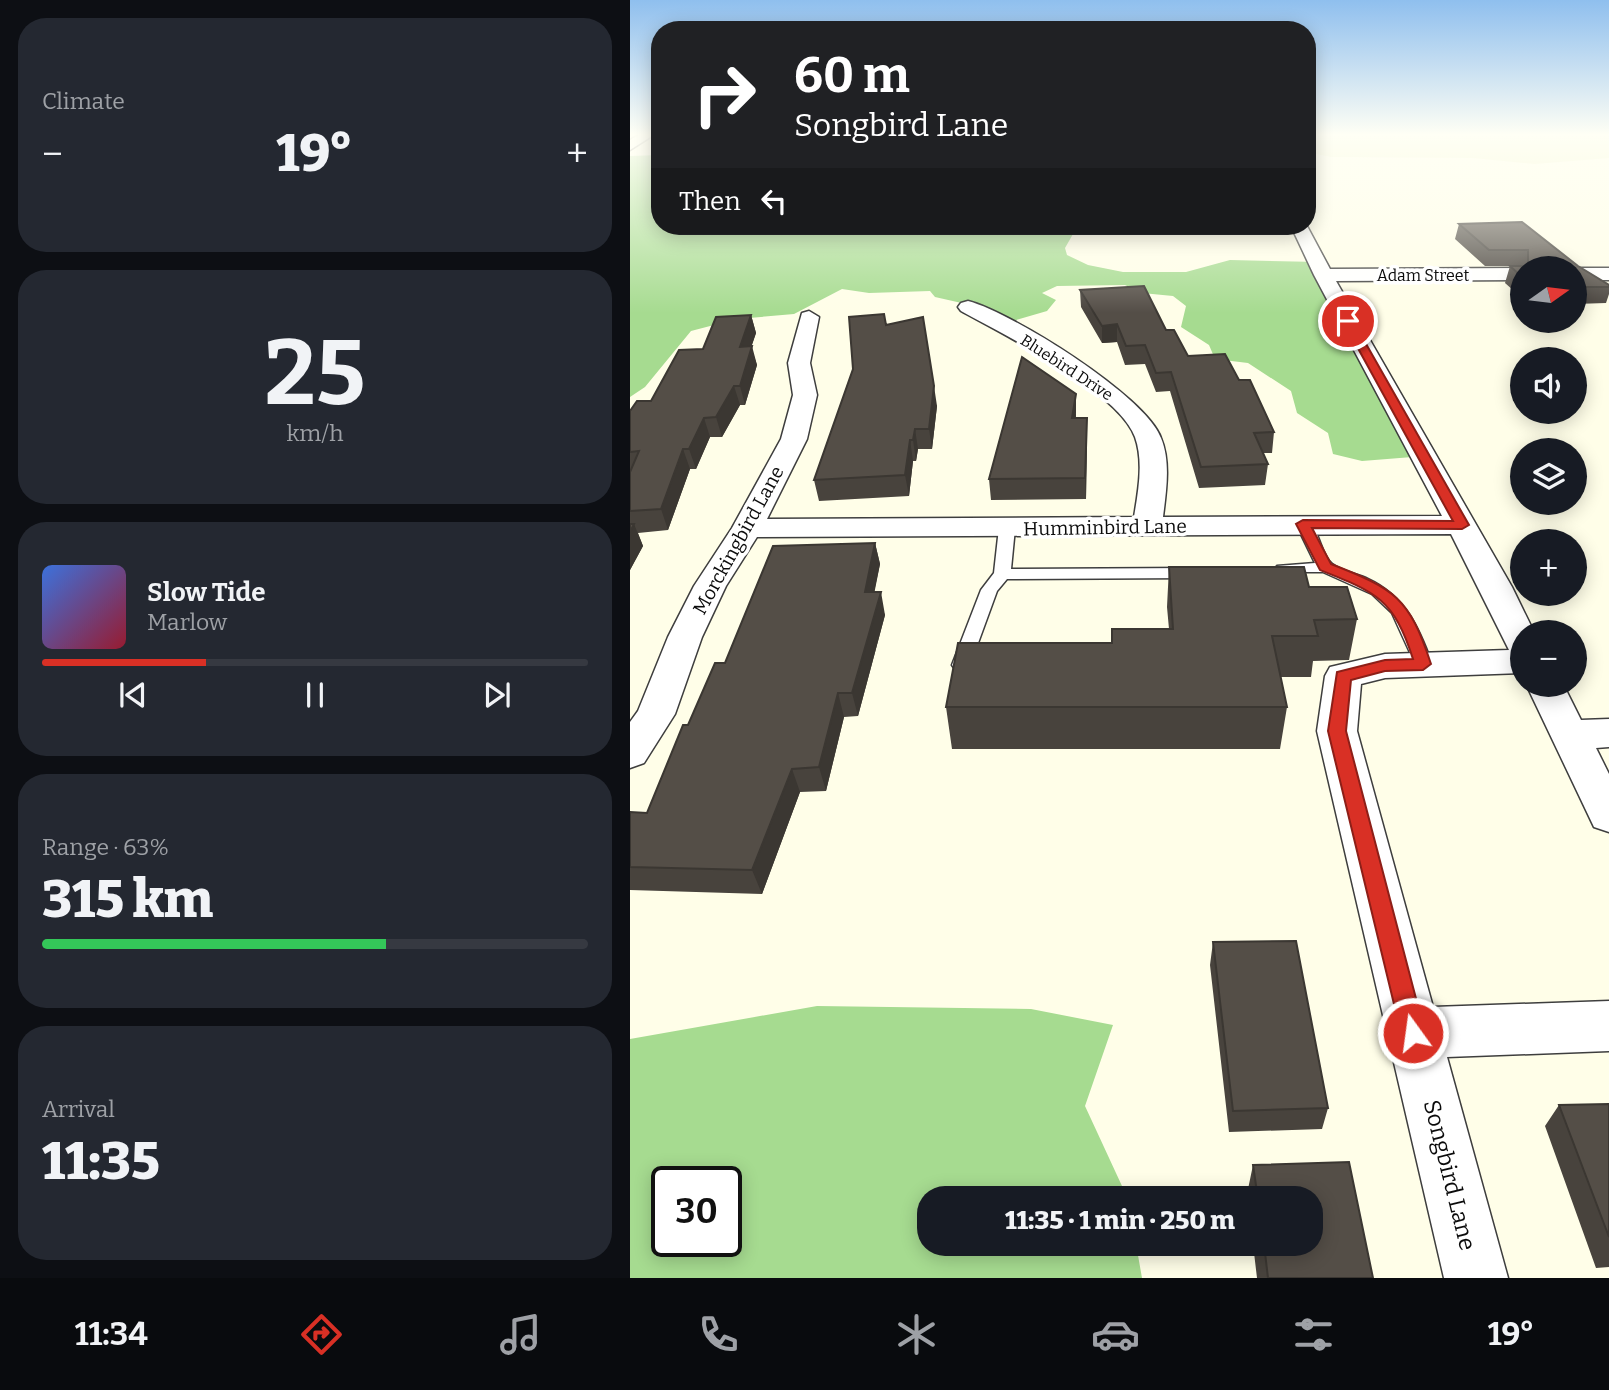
<!DOCTYPE html>
<html lang="en">
<head>
<meta charset="utf-8">
<style>
	body { margin:0; font-family:Bitter,serif; background:#242831; color:#f1f3f6; height:100vh; display:flex; flex-direction:column; font-size:26px; white-space:nowrap }
	* { box-sizing:border-box; margin:0 }
	p { font-size:23px; color:#9ea1a6 }
	.icon { flex:none; width:38px; height:38px; fill:none; stroke:currentColor; stroke-width:2; stroke-linecap:round; stroke-linejoin:round }
	.map { position:relative; flex:1; overflow:hidden }
	.side { display:flex; flex-direction:column; gap:18px; padding:18px; background:#0d0f14; width:630px }
	.side>* { flex:none }
	.top-card { position:absolute; left:21px; top:21px; width:665px; height:214px; border-radius:28px; box-shadow:0 4px 18px #0003; background:#202124; color:#fff; overflow:hidden }
	.needle { width:46px; rotate:76deg }
	.tools { position:absolute; left:880px; top:256px; display:grid; gap:14px }
	.tools a { display:grid; place-items:center; width:77px; height:77px; border-radius:50%; background:#171b24; box-shadow:0 4px 18px #0003; font-size:35px }
	.speed { position:absolute; left:21px; top:1166px; display:flex; gap:14px; font-size:35px; font-weight:700; text-align:center }
	.speed>* { display:grid; place-content:center; width:91px; height:91px; border-radius:50%; background:#171b24; box-shadow:0 4px 18px #0003; line-height:1 }
	.speed .limit { border:4px solid #111; border-radius:10px; background:#fff; color:#111 }
	.pin { position:absolute; display:grid; place-items:center; width:60px; height:60px; color:#fff; margin:-30px; border:4px solid #fff; border-radius:50%; box-shadow:0 2px 7px #0007 }
	.me { position:absolute; width:77px; margin:-38px; rotate:346deg; stroke-linejoin:round; filter:drop-shadow(0 0 5px #0008) }
	.turn { display:flex; align-items:center; gap:24px; height:147px; padding:0 28px; font-size:32px }
	.turn .icon { width:91px; height:91px; stroke-width:2.5 }
	.turn b { display:block; font-size:49px; line-height:60px }
	.then { display:flex; align-items:center; height:66px; padding:0 28px; background:#0003; gap:14px; font-size:26px }
	.big { font-size:52px; font-weight:800; line-height:1.1 }
	.side .tile { flex:1; display:flex; flex-direction:column; justify-content:center; gap:10px; min-width:0; padding:0 24px; border-radius:28px; background:#242831 }
	.side .dial { align-items:center; gap:0 }
	.dial b { font-size:91px; line-height:1 }
	.song { display:flex; align-items:center; gap:21px }
	.cover { width:84px; height:84px; border-radius:10px; background:linear-gradient(135deg,hsl(220 70% 55%),hsl(350 70% 35%)) }
	.played { height:7px; border-radius:4px; background:linear-gradient(90deg,#d93025 30%,#363941 30%) }
	.keys { display:flex; justify-content:space-around; direction:ltr }
	.heat { display:flex; justify-content:space-between; align-items:center; font-size:38px; direction:ltr }
	.charge { height:10px; border-radius:5px; background:linear-gradient(90deg,#34c759 63%,#363941 0) }
	.trip { position:absolute; left:287px; top:1186px; width:406px; height:70px; border-radius:28px; background:#171b24; box-shadow:0 4px 18px #0003; font-weight:800; line-height:70px; text-align:center }
	.dock { display:flex; height:112px; justify-content:space-around; align-items:center; background:#090b0e; color:#9ea1a6 }
	.dock .icon { width:49px; height:49px }
	.dock .on { color:#d93025 }
	.dock b { font-size:32px; color:#f1f3f6 }
	main { display:flex; flex:1; min-height:0 }
	.map>svg:first-child { display:block }
	.farmland { fill:#f2f5c8 }
	.forest { fill:#a6db90; fill-rule:evenodd }
	.lines { fill:none; stroke-linecap:round; stroke-linejoin:round }
	.service-casing { stroke:#3e3e3e; stroke-width:3 }
	.minor-casing { stroke:#3e3e3e; stroke-width:3 }
	.service { fill:#fff; fill-rule:evenodd }
	.minor { fill:#fff; fill-rule:evenodd }
	.wall { fill:#48433d }
	.shaded-wall { fill:#3b3732 }
	.building { fill:#544e47; stroke:#3b3732; stroke-width:2 }
	.route { fill:#d93025; stroke:#8d1f18; stroke-width:2 }
	.labels { text-anchor:middle; stroke-width:7; stroke-linejoin:round; paint-order:stroke }
	.far-street-label { font-size:16px; fill:#0b0b0b; stroke:#fff }
	.street-label { font-size:19px; fill:#0b0b0b; stroke:#fff }
	.near-street-label { font-size:23px; fill:#0b0b0b; stroke:#fff }
</style>
</head>
<body>
<main>
<section class="side">
<div class="tile"><p>Climate</p>
<div class="heat"><a>−</a><b class="big">19°</b><a>+</a></div>
</div>
<div class="tile dial"><b>25</b><p>km/h</p></div>
<div class="tile">
<div class="song"><i class="cover"></i><div><b>Slow Tide</b><p>Marlow</p></div></div>
<div class="played"></div>
<div class="keys"><svg class="icon" aria-label="previous" viewBox="0 0 24 24"><path d="M18 5L8 12l10 7zM5 5v14"/></svg><svg class="icon" aria-label="pause" viewBox="0 0 24 24"><path d="M8 5v14M16 5v14"/></svg><svg class="icon" aria-label="next" viewBox="0 0 24 24"><path d="M6 5l10 7-10 7zM19 5v14"/></svg></div>
</div>
<div class="tile"><p>Range · 63%</p><b class="big">315 km</b><div class="charge"></div></div>
<div class="tile"><p>Arrival</p><b class="big">11:35</b></div>
</section>
<div class="map">
<svg width="979" height="1278" viewBox="0 0 979 1278">
	<rect width="100%" height="100%" fill="#fffee8"/>
	<!-- farmland -->
	<path class="farmland" d="M677,134h302v24l-74,6 -62,-6 -142,-1 -24,-5z"/>
	<!-- forest -->
	<path class="forest" d="M30,155v71h423l-6,1 -12,21 2,7 21,10 35,7h63l44,-12 89,2 106,194 -63,5 -29,-7 -5,-21 -31,-20 -6,-22 -43,-28 -33,-4 -6,-14 -28,-18 5,-21 -13,-10 -31,-3 -17,-8 -68,1 -15,7 14,7 -9,11 -41,12 -40,-19 -31,-7 -5,-6 -61,2 -27,-4 -48,25 -57,5 -46,12 -46,56 -15,10v-241z
		M187,1006l214,3 82,16 -28,81 43,93h-199v45h207l6,34h-512v-239zM37,1181h59v60h-59z"/>
	<g class="lines">
		<!-- service casing -->
		<g class="service-casing">
			<path id="service" d="M673,520c17,4 16,34 29,44 9,7 25,10 36,15 37,17 51,49 64,85l-3,4h-12l-25,-55 -20,-19 -49,-22h-46l-2,-3 2,-3 38,-3 -19,-39z
				M377,523l8,5 -4,41 181,-1 8,5 -8,5 -185,1 -10,12 -27,74 -3,4h-12l-3,-4 29,-75 13,-17 5,-45z"/>
		</g>
		<!-- minor casing -->
		<g class="minor-casing">
			<path id="minor" d="M10,134h15l-25,16v-10z
				M661,226h16l23,43 192,-1v12l-186,1 176,306 22,45h-12v41l-137,5 -24,6 -4,47 76,276 176,-6v50l-162,6 61,221h-64l-127,-547 8,-55 5,-9 55,-13 124,-4 -58,-116 -694,3 -31,49 -24,51 -27,77 -31,49 -14,5v-46l8,-11 30,-74 26,-51 38,-58 49,-89 12,-44 -5,-32 14,-50 7,-2 10,6 -9,46 7,32 -10,44 -40,80 367,-2c4,-25 10,-55 1,-80 -16,-45 -132,-103 -174,-126l-3,-4 3,-4 7,-2c43,11 178,95 193,137 10,24 5,54 2,79l279,-1 -128,-241z
				M945,268h34v12h-34z
				M896,684h37l18,36 28,-1v28l-13,1 13,26v58l-15,-5z"/>
		</g>
		<!-- service -->
		<use href="#service" class="service"/>
		<!-- minor -->
		<use href="#minor" class="minor"/>
	</g>
	<!-- wall -->
	<path class="wall" d="M829,224l119,42 31,19v9l-3,9 -31,1v-36h-53v30l-17,-15 5,-17h8h-33l-30,-27z
		M450,290l86,40 22,26 51,24 35,52 -2,21h-9l5,11 -3,21 -66,3 -29,-97 -14,1 -11,-28 -20,1 -8,-23 -15,1 -21,-36z
		M121,315l5,18 -5,14 6,18 -12,40h-5l-18,32h-12l-14,32h-6l-22,61 -30,3 5,13 -13,24v-159l21,-10 52,-52z
		M256,325l51,81 -5,43h-14l-2,12h-3l-4,35 -90,5 -5,-21z
		M446,413v5h11l-1,81 -95,1 -2,-21z
		M245,543l5,21 -6,28 11,23 -27,101 -14,1 -18,74 -26,1 -38,102 -132,-4v-78l17,1 78,-150z
		M539,567l140,20 48,32 -8,41 -36,1 -2,16h-30l6,30 -7,42h-328l-6,-42 166,-64 57,-14 -2,-22z
		M583,942l115,166 -6,21 -93,3 -19,-167z
		M979,1104v163l-13,1 -51,-142 14,-21z
		M719,1162l24,116h-116l-4,-34h58v-45h-64v-5l6,-29z"/>
	<!-- shaded-wall -->
	<path class="shaded-wall" d="M121,315l5,18 -11,33 -5,-19z
		M487,324v18l-15,1v-17z
		M122,346l5,19 -12,40 -5,-19z
		M104,386l6,19 -18,32 -6,-20z
		M304,386l3,20 -5,43 -3,-20z
		M446,394v19l-3,25 -1,-20z
		M74,418l6,19 -14,32 -7,-20z
		M457,418v20l-1,61 -1,-21z
		M285,429l3,20 -2,12 -3,-21z
		M280,440l3,21 -4,35 -4,-21z
		M53,449l7,20 -22,61 -7,-21z
		M4,524l9,22 -13,24v-38z
		M245,543l5,21 -10,51 -5,-23z
		M251,592l4,23 -27,101 -6,-23z
		M208,693l6,24 -18,74 -7,-24z
		M162,769l8,23 -38,102 -10,-24z"/>
	<!-- building -->
	<path class="building" d="M892,222l56,44 31,19v2h-34v-19h-53v9l-12,-11h18v-16h-39l-30,-26z
		M514,286l22,44h8l14,26 37,-2 14,26h11l24,52 -20,1 14,31 -67,3 -30,-95 -15,1 -11,-28 -19,1 -9,-22 -15,2 -22,-36z
		M254,314l2,11 37,-8 11,69 -5,43h-14l-2,11h-3l-5,35 -91,5 39,-111 -4,-52z
		M121,315l-11,32 12,-1 -12,40h-6l-18,31 -12,1 -15,31h-6l-22,60 -31,2v-39l9,-21 -9,1v-41l7,-10h14l28,-51 24,-1 13,-32z
		M392,357l54,37 -4,24h15l-2,60 -96,1z
		M0,524h4l-4,8z
		M245,543l-10,49h16l-29,101h-14l-19,74 -27,2 -40,101 -122,-3v-55l17,1 36,-88h5l27,-62h10l48,-117z
		M539,567h135l5,20h38l10,32 -43,1 4,16h-46l15,71h-341l12,-64h154v-14h61z
		M666,941l32,167 -95,3 -20,-169z
		M979,1104v133l-50,-132z
		M719,1162l24,116h-105l-4,-34h47v-45h-53l-5,-34z"/>
	<!-- sky -->
	<linearGradient id="sky" x2="0" y2="1"><stop stop-color="#8fbfee"/><stop offset="0.43" stop-color="#fffff5"/><stop offset="1" stop-color="#fffff5" stop-opacity="0"/></linearGradient>
	<rect width="979" height="313" fill="url(#sky)"/>
	<!-- route -->
	<path class="route" d="M718,318l5,3 116,204 -7,4 -150,-1 19,36c64,25 78,33 100,100l-8,6 -38,1 -34,9 -5,51 79,302 -4,8 -8,3 -8,-3 -4,-8 -73,-302 9,-59 48,-12 28,-1c-19,-60 -37,-67 -93,-89l-24,-46 7,-4 150,1 -110,-200z"/>
	<g class="labels">
		<!-- far-street labels -->
		<g class="far-street-label">
			<text x="793" y="281">Adam Street</text>
			<text transform="translate(437 367) rotate(33)" y="6">Bluebird Drive</text>
		</g>
		<!-- street labels -->
		<g class="street-label">
			<text transform="translate(475 527) rotate(-1)" y="7">Humminbird Lane</text>
			<text transform="translate(108 540) rotate(-61)" y="7">Morckingbird Lane</text>
		</g>
		<!-- near-street labels -->
		<g class="near-street-label">
			<text transform="translate(820 1175) rotate(76)" y="8">Songbird Lane</text>
		</g>
	</g>
</svg>
<div class="tools">
<a><svg class="needle" viewBox="-14 -14 28 28"><path d="M0-13l5 13h-10z" fill="#e53935"/><path d="M0 13l5-13h-10z" fill="#9ea1a6"/></svg></a>
<a><svg class="icon" aria-label="sound" viewBox="0 0 24 24"><path d="M4 9h4l5-4v14l-5-4H4zM17 9q2 3 0 6"/></svg></a>
<a><svg class="icon" aria-label="layers" viewBox="0 0 24 24"><path d="M12 4l9 5-9 5-9-5zM3 14l9 5 9-5"/></svg></a>
<a>+</a>
<a>−</a>
</div>
<div class="speed"><div class="limit">30</div></div>
<div class="pin" style="left:718px;top:321px;background:#d93025"><svg class="icon" aria-label="arrive" viewBox="0 0 24 24"><path d="M6 21V4h12l-3 4 3 4H6"/></svg></div>
<svg class="me" style="left:783px;top:1033px" viewBox="-20 -20 40 40"><circle r="17" fill="#d93025" stroke="#fff" stroke-width="3"/><path d="M0-11L8 9 0 5-8 9z" fill="#fff"/></svg>
<div class="trip">11:35 · 1 min · 250 m</div>
<div class="top-card">
<div class="turn"><svg class="icon" aria-label="right" viewBox="0 0 24 24"><path d="M7 20v-9h11M14 6l5 5-5 5"/></svg><div><b>60 m</b>Songbird Lane</div></div>
<div class="then">Then<svg class="icon" aria-label="left" viewBox="0 0 24 24"><path d="M17 20v-9H6M10 6l-5 5 5 5"/></svg></div>
</div>
</div>
</main>
<nav class="dock">
<b>11:34</b>
<svg class="icon on" aria-label="directions" viewBox="0 0 24 24"><path d="M12 3l9 9-9 9-9-9zM9 14v-3h6M13 9l2 2-2 2"/></svg>
<svg class="icon" aria-label="music" viewBox="0 0 24 24"><path d="M9 18V5l10-2v13"/><circle cx="6" cy="18" r="3"/><circle cx="16" cy="16" r="3"/></svg>
<svg class="icon" aria-label="phone" viewBox="0 0 24 24"><path d="M5 4h4l2 5-3 2q2 4 5 5l2-3 5 2v4C11 20 4 13 5 4z"/></svg>
<svg class="icon" aria-label="climate" viewBox="0 0 24 24"><path d="M12 3v18M4 7l16 10M4 17L20 7"/></svg>
<svg class="icon" aria-label="car" viewBox="0 0 24 24"><path d="M5 17H2v-5l4-1 3-4h7l3 4 3 1v5h-3M9 17h6M6 11h13"/><circle cx="7" cy="17" r="2"/><circle cx="17" cy="17" r="2"/></svg>
<svg class="icon" aria-label="filters" viewBox="0 0 24 24"><path d="M4 7h16M4 17h16"/><circle cx="9" cy="7" r="2"/><circle cx="15" cy="17" r="2"/></svg>
<b>19°</b>
</nav>
</body>
</html>
